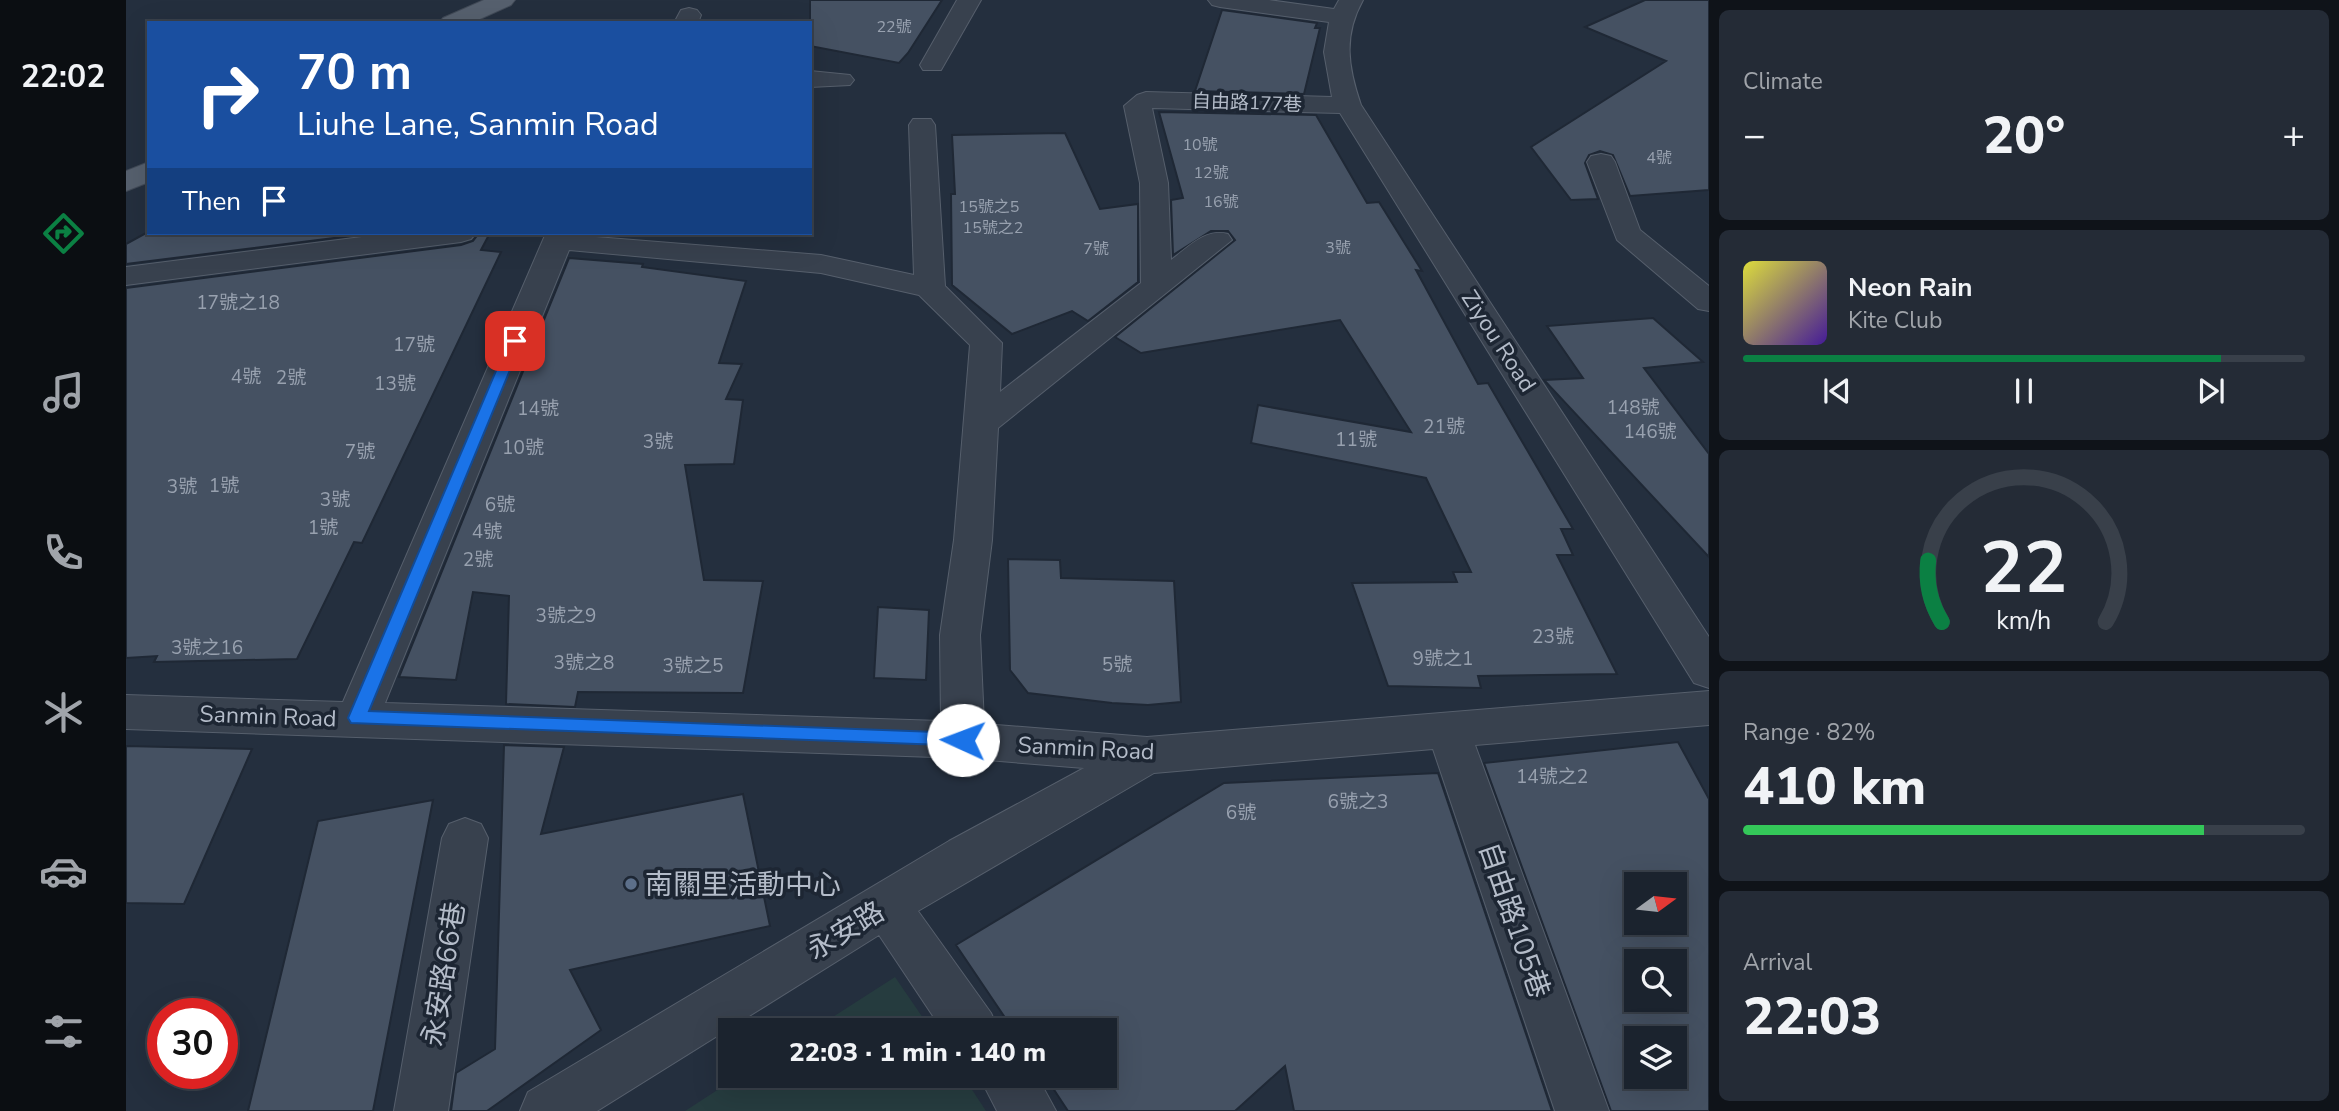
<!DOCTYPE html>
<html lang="en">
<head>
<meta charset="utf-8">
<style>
	body { margin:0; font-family:"Nunito Sans","Noto Sans TC",sans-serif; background:#242b36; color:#f1f3f6; height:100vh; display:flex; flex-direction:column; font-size:26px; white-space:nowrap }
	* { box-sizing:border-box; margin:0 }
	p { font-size:23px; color:#a0a4aa }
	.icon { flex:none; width:38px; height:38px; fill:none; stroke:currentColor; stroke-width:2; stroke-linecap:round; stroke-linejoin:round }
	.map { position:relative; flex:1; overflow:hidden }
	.sheet { display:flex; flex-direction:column; gap:10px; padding:10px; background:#0f1319; width:630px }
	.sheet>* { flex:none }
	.banner { position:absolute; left:21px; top:21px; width:665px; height:214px; border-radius:0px; box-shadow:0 7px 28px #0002,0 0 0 2px #39404a; background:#1a4fa0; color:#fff; overflow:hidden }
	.needle { width:46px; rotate:75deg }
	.buttons { position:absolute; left:1498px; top:872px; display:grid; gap:14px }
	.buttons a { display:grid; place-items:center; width:63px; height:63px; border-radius:0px; background:#1b232e; box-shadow:0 7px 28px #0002,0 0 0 2px #39404a; font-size:35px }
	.speed { position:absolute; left:21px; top:998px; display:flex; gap:14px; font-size:35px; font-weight:700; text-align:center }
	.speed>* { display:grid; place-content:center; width:91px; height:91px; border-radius:50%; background:#1b232e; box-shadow:0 7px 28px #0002,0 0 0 2px #39404a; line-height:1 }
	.speed .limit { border:10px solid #d22; background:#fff; color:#111 }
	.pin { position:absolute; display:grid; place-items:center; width:60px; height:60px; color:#fff; margin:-30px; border-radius:14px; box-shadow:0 4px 10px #0006 }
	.me { position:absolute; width:77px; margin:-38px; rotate:272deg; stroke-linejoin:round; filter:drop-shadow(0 0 5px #0008) }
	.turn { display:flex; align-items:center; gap:24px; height:147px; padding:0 35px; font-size:32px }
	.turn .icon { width:91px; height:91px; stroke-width:2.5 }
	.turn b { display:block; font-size:49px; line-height:60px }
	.then { display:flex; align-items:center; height:66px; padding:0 35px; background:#0003; gap:14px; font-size:26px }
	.big { font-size:52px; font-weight:800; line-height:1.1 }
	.sheet .card { flex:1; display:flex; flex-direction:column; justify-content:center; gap:10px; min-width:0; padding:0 24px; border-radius:10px; background:#242b36 }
	.sheet .dial { align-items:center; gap:0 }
	.dial svg { height:182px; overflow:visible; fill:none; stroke:#39404a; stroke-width:7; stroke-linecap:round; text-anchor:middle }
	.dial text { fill:#f1f3f6; stroke:none }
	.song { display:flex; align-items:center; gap:21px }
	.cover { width:84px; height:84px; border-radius:10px; background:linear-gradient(135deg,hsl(60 70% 55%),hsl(260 70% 35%)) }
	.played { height:7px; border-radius:4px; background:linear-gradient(90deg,#0b8043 85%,#39404a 85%) }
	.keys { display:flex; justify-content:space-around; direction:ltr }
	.heat { display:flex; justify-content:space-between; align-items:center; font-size:38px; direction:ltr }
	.charge { height:10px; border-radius:5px; background:linear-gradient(90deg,#34c759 82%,#39404a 0) }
	.trip { position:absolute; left:592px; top:1018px; width:399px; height:70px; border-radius:0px; background:#1b232e; box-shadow:0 7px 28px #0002,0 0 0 2px #39404a; font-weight:800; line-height:70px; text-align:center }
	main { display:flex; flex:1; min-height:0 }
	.tabs { display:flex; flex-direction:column; width:126px; justify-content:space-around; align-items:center; background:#0b0e12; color:#a0a4aa }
	.tabs .icon { width:49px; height:49px }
	.tabs .selected { color:#0b8043 }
	.tabs b { font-size:32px; color:#f1f3f6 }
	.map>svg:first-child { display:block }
	.green { fill:#263c3f }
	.building { fill:#455162; stroke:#1f2835; stroke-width:2; fill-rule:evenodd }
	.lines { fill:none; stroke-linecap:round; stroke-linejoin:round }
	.minor-casing { stroke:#565f6c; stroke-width:2 }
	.major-casing { stroke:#414a57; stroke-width:2 }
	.minor { fill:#38414e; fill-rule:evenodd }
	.major { fill:#56606e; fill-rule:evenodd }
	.route { fill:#1a73e8; stroke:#114b97; stroke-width:2 }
	.service-dot { fill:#5c6f8a; stroke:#1d2633; stroke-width:2.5 }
	.labels { text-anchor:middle; stroke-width:7; stroke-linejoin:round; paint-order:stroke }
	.far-number-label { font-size:16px; fill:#98a1af }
	.far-street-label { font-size:19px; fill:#b4bcc9; stroke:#1d2633 }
	.number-label { font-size:19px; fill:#98a1af }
	.street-label { font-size:23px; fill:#b4bcc9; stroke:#1d2633 }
	.near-poi-label { font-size:28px; fill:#b4bcc9; stroke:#1d2633; text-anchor:start }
	.near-street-label { font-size:28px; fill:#b4bcc9; stroke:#1d2633 }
</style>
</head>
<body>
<main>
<nav class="tabs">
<b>22:02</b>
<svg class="icon selected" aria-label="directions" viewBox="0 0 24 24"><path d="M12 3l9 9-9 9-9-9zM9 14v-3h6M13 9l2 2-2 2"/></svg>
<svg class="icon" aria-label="music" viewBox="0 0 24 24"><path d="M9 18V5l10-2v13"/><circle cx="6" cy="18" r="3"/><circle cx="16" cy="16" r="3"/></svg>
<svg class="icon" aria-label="phone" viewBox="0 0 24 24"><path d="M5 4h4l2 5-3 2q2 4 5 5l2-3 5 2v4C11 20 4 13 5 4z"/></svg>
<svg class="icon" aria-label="climate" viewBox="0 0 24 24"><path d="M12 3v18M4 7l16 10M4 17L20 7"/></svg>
<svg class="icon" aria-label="car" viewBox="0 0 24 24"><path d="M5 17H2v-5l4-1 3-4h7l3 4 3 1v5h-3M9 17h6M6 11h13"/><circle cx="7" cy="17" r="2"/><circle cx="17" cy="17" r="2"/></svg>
<svg class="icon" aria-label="filters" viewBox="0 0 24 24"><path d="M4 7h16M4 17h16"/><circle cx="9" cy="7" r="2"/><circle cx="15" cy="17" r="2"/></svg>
</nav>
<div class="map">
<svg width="1583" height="1111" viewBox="0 0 1583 1111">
	<rect width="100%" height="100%" fill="#242f3e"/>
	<!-- green -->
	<path class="green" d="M769,977l37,54h-121z
		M613,1076h224l23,35h-301z"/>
	<!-- building -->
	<path class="building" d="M684,0h132l-34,53 -9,10 -89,-17z
		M1519,0h64v190l-79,6 -17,-41 -13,-4 -11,4 -4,8 13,36 -27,1 -40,-53 135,-86 -81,-34z
		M1096,10l95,13 -2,5h5l-16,66 -109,-3z
		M1033,112l157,3 51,88 12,-1 43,69 -6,-1 62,114 10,-1 85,146h-12l12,26h-16l60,119 -139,2 3,12 -93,-2 -36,-103 105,-1 -4,-10h18l-45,-94 -175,-35 7,-38 153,27 -71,-112 -199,33 -26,-16 120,-97 -7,-9h-17l-38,24 -2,-55 12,-2z
		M939,133l35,76 38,-5v78l-50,39 -16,-10 -60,23 -60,-49 -1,-91h4l-3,-59z
		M20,233h228l-248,31v-20z
		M353,233h11l-9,17 20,2 -139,291 -8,-1 -57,117 -143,3 3,-6 -31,2v-370l335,-43 12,-4z
		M443,258l74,6 -1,3 104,14 -27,82 23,1 -16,35 17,1 -9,64 -49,1 19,115 59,1 -20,112 -165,-1 -3,15 -69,-3 3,-108 -36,-4 -17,88 -57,-3z
		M1527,318l50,44 -59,6 65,86v103l-165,-177 39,-2 -36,-52z
		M882,559l52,1 1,18 113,3 7,121 -33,3 -36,-2 -84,-10 -18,-23z
		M752,607l51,3 -3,70 -52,-2z
		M1552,742l31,57v312h-98l-127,-348zM1510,884h39v38h-39zM1510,961h39v38h-39zM1510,1038h39v38h-39z
		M378,745l60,2 -23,87 202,-40 27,132 -200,44 31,60 -114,81h-36l5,-38 39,-24z
		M0,746l126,3 -68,155 -58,-1z
		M1312,773l114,338h-258l-9,-45 -50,45h-167l-23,-35h59v-45h-90l-58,-86 268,-162z
		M307,800l-60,311h-125l70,-290z"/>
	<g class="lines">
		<!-- minor casing -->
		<g class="minor-casing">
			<path id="minor" d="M831,0h24l-40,70h-18l-3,-5z
				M1082,0h61l65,9 5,-9h24c-20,36 -15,67 -2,105l348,532v51l-15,-5 -354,-570 -188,-5 16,75 3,77c18,-13 34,-32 57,-26l4,6 -234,188 -6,112 -12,95 4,89 163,13 562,-46v34l-234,20 134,366h-54l-122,-362 -279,24 -236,138 73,102 8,18h-56l-64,-96 -282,176h-77l8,-19 421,-251 135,-73 -121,-10 -837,-29v-34l217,7 203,-469 275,22 93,20 -5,-150 4,-6h18l4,6 10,161 57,57 -2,49 141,-109 -1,-100 -16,-77 13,-11 9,-3 186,5 -8,-45 5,-30 -109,-15 -8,-2zM443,250l252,23 98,22 51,50 -16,195 -14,95 1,86 -556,-18z
				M563,8l8,2 4,5 -3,8h-24l7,-13z
				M684,71l40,4 4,5 -4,5 -40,2z
				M1475,154l10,2 4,6 25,68 69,56v25l-11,-2 -81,-69 -30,-78 4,-6z
				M267,233h83l-5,6 -10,3 -335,43v-18z
				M339,818l16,6 7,14 -40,273h-54l48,-273 7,-14z
				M853,1076h58l19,35h-59z"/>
		</g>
		<!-- major casing -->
		<g class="major-casing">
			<path id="major" d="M358,0h31l-4,5 -40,18h-32l4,-5z
				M23,162v20l-23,9v-20z"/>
		</g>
		<!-- minor -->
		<use href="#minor" class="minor"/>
		<!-- major -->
		<use href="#major" class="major"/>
	</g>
	<!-- route -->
	<path class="route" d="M384,338l12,3 -153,370 594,22 7,2 2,5 -2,6 -619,-23 -3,-5z"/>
	<!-- markers -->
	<circle class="service-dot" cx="505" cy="884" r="7"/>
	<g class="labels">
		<!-- far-number labels -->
		<g class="far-number-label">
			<text x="768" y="32">22號</text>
			<text x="1074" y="150">10號</text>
			<text x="1533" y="163">4號</text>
			<text x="1085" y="178">12號</text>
			<text x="1095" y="207">16號</text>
			<text x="863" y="212">15號之5</text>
			<text x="867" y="233">15號之2</text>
			<text x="1212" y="253">3號</text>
			<text x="970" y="254">7號</text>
		</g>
		<!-- far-street labels -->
		<g class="far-street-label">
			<text transform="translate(1121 102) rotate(2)" y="7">自由路177巷</text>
		</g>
		<!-- number labels -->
		<g class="number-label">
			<text x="112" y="309">17號之18</text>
			<text x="288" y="351">17號</text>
			<text x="120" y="383">4號</text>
			<text x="165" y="384">2號</text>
			<text x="269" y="390">13號</text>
			<text x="1507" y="414">148號</text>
			<text x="412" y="415">14號</text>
			<text x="1318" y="433">21號</text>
			<text x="1524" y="438">146號</text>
			<text x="1230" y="446">11號</text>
			<text x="532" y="448">3號</text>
			<text x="397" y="454">10號</text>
			<text x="234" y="458">7號</text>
			<text x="98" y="492">1號</text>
			<text x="56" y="493">3號</text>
			<text x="209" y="506">3號</text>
			<text x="374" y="511">6號</text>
			<text x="197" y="534">1號</text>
			<text x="361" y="538">4號</text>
			<text x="352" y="566">2號</text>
			<text x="440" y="622">3號之9</text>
			<text x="1427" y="643">23號</text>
			<text x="81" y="654">3號之16</text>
			<text x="1317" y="665">9號之1</text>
			<text x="458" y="669">3號之8</text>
			<text x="991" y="671">5號</text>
			<text x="567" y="672">3號之5</text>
			<text x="1426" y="783">14號之2</text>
			<text x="1232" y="808">6號之3</text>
			<text x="1115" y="819">6號</text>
		</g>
		<!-- street labels -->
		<g class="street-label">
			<text transform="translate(1373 341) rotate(57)" y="8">Ziyou Road</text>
			<text transform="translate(142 716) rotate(2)" y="8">Sanmin Road</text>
			<text transform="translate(960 748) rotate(3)" y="8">Sanmin Road</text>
		</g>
		<!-- near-poi labels -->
		<g class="near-poi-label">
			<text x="519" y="894">南關里活動中心</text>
		</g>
		<!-- near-street labels -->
		<g class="near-street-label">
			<text transform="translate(1389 920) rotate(71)" y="10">自由路105巷</text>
			<text transform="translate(719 930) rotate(-31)" y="10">永安路</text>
			<text transform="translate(317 974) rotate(-81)" y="10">永安路66巷</text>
		</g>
	</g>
</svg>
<div class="buttons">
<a><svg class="needle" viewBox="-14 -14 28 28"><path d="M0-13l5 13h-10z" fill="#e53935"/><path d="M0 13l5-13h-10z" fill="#a0a4aa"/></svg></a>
<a><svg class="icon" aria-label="search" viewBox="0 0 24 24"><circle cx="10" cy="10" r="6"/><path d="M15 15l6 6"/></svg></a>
<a><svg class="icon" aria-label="layers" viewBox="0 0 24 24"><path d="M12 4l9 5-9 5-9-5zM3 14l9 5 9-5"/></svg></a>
</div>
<div class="speed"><div class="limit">30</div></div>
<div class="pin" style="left:389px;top:341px;background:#d93025"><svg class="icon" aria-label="arrive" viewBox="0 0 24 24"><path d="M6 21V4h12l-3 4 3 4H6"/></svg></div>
<svg class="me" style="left:837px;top:740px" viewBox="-20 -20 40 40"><circle r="19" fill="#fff"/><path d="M0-13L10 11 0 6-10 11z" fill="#1a73e8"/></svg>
<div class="trip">22:03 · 1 min · 140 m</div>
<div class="banner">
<div class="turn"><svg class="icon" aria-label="right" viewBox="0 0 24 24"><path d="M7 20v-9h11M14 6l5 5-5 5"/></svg><div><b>70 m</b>Liuhe Lane, Sanmin Road</div></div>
<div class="then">Then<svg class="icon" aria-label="arrive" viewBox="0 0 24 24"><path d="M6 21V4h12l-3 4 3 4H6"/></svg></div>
</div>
</div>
<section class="sheet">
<div class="card"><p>Climate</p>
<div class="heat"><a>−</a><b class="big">20°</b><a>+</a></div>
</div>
<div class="card">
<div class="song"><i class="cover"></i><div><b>Neon Rain</b><p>Kite Club</p></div></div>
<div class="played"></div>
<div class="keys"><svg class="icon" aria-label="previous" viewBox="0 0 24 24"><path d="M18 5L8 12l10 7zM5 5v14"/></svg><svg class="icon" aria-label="pause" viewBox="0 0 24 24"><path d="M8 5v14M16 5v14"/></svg><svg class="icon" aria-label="next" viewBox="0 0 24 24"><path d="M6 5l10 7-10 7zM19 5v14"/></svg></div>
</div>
<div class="card dial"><svg viewBox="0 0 100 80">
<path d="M14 69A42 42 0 1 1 86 69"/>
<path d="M14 69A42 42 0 0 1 8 42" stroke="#0b8043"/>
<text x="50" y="56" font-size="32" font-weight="700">22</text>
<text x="50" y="72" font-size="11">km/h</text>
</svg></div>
<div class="card"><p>Range · 82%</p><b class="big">410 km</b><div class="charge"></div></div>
<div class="card"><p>Arrival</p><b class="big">22:03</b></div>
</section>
</main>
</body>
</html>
